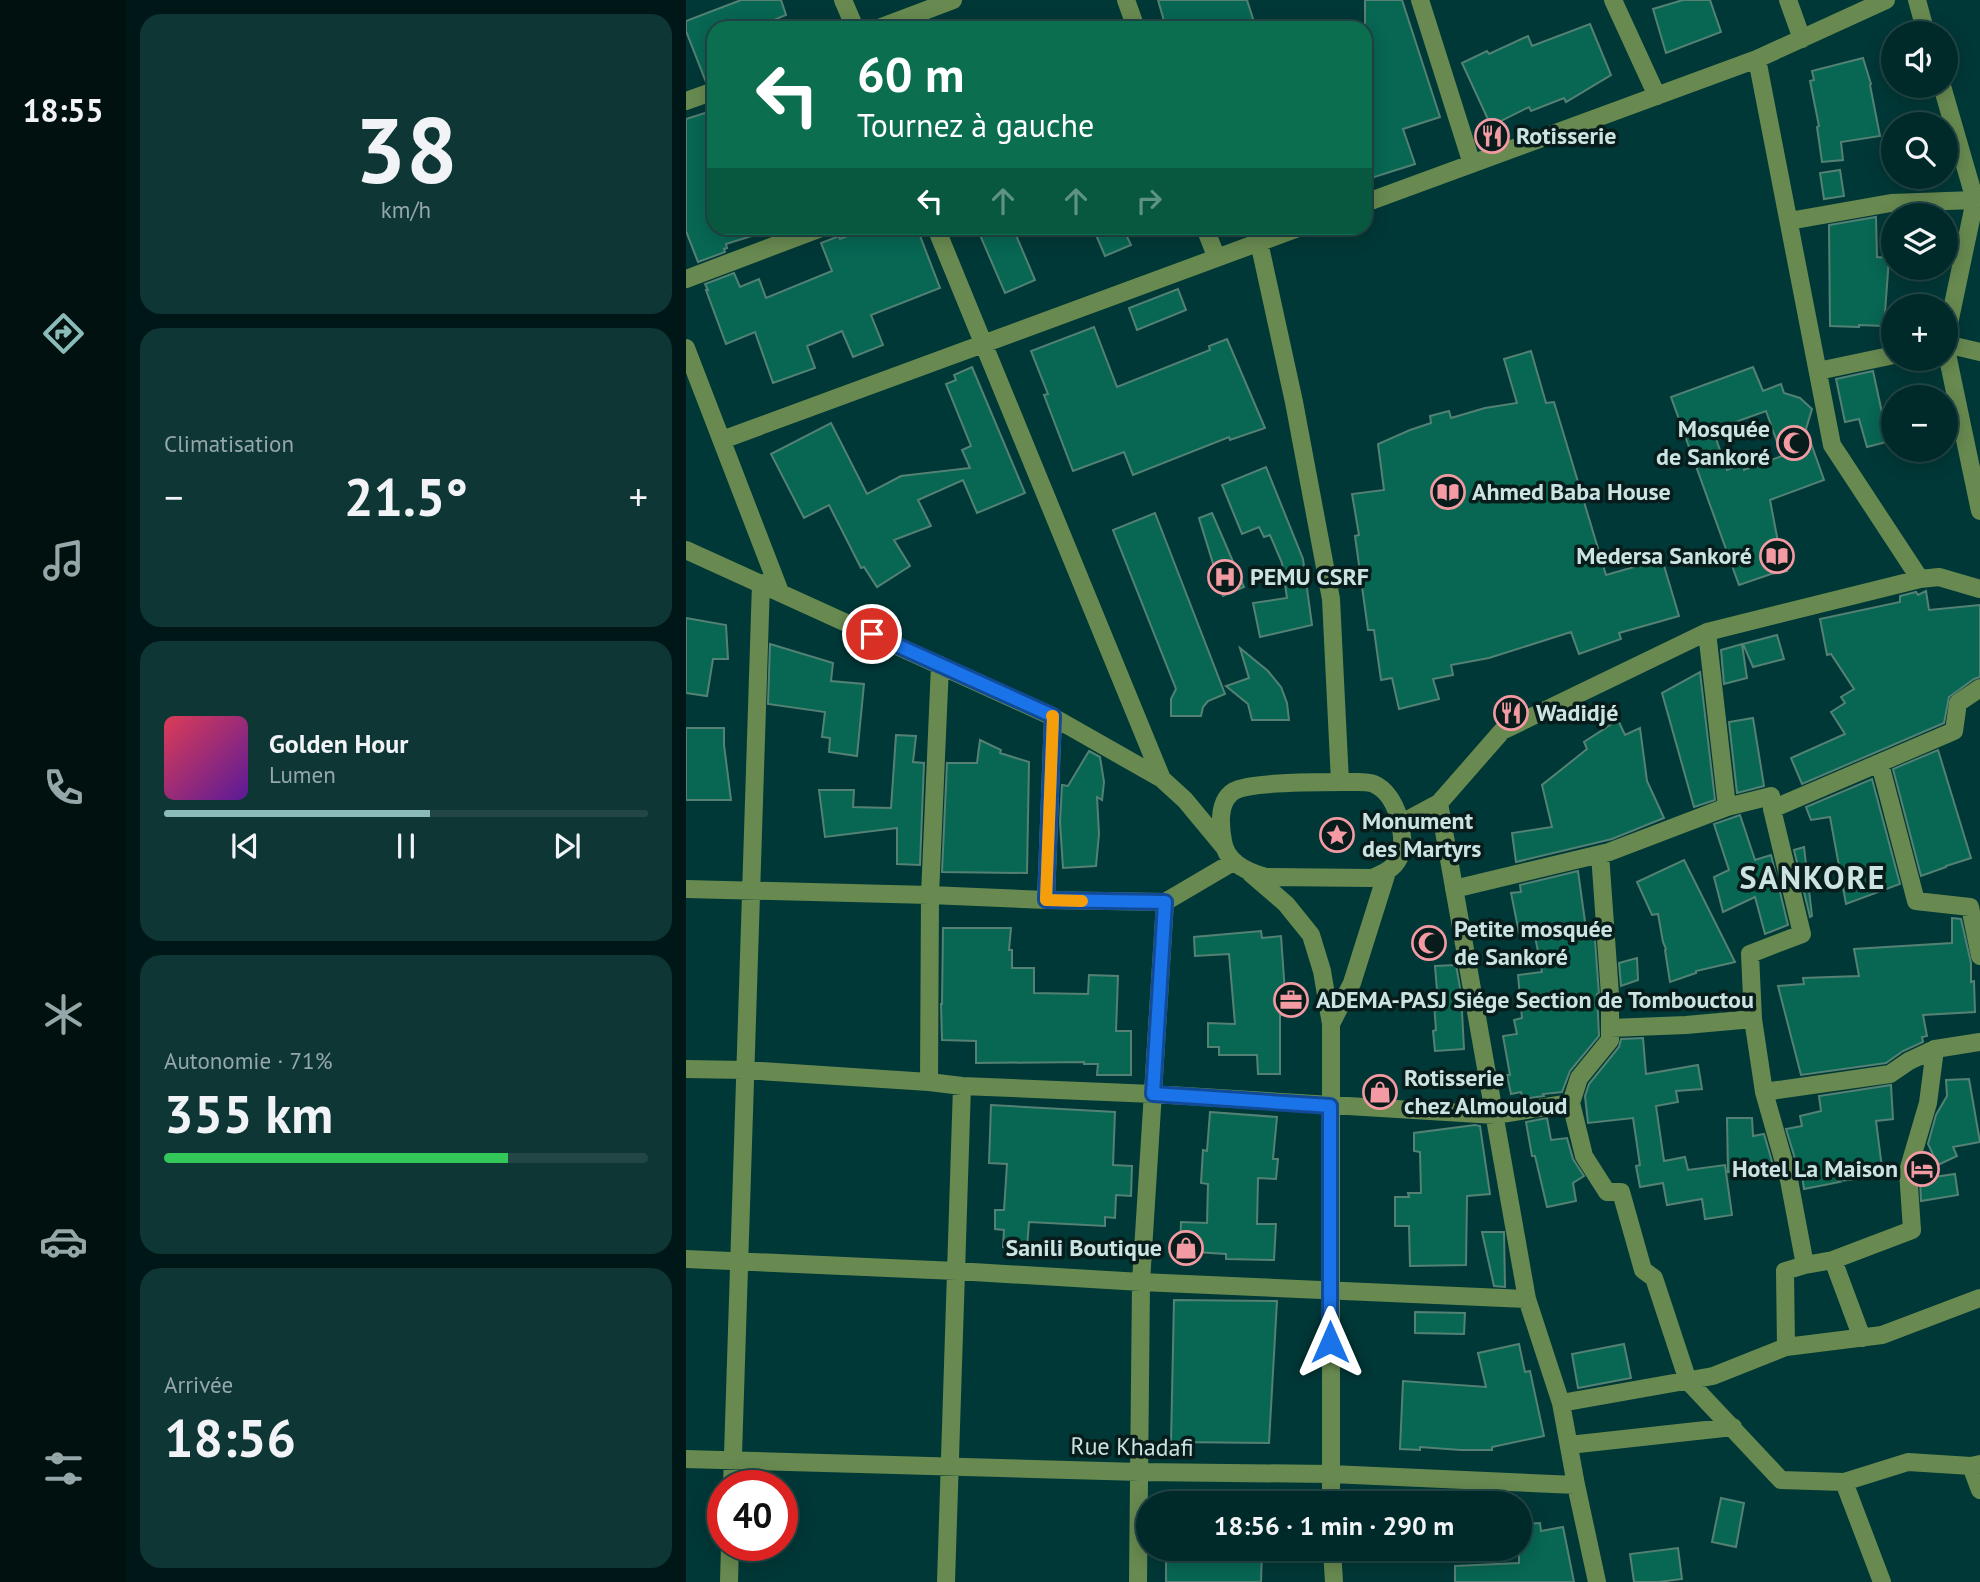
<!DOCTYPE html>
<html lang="fr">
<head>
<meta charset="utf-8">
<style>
	body { margin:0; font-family:"PT Sans",sans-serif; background:#0e3635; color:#f1f3f6; height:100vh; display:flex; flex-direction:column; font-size:26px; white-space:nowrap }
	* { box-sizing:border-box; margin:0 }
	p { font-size:23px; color:#95a7a8 }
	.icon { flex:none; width:38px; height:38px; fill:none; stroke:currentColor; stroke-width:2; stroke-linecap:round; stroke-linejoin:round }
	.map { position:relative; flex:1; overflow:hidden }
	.sheet { display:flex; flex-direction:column; gap:14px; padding:14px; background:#001717; width:560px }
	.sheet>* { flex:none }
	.top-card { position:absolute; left:21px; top:21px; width:665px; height:214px; border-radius:21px; box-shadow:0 4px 18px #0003,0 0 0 2px #224646; background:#0b6e4f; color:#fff; overflow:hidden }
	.fabs { position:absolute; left:1195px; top:21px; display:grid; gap:14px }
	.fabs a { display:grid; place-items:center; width:77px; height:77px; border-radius:50%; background:#002a29; box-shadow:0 4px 18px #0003,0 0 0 2px #224646; font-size:35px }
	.speed { position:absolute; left:21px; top:1470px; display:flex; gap:14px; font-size:35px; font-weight:700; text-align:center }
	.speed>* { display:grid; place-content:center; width:91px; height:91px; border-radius:50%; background:#002a29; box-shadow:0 4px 18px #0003,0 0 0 2px #224646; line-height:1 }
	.speed .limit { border:10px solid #d22; background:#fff; color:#111 }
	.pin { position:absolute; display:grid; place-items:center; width:60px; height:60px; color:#fff; margin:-30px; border:4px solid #fff; border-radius:50%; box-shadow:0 2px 7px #0007 }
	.me { position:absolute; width:77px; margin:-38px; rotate:0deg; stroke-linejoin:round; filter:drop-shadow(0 0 5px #0008) }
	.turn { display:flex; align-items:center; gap:24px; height:147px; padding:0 35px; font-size:32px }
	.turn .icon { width:91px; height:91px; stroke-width:2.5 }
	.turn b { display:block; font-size:49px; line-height:60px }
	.lanes { display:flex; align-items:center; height:66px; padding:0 35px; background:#0003; justify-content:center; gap:35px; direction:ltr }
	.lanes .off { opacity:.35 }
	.big { font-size:52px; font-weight:700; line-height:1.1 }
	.sheet .card { flex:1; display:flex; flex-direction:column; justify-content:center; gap:10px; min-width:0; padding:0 24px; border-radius:21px; background:#0e3635 }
	.sheet .dial { align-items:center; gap:0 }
	.dial b { font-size:91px; line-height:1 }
	.song { display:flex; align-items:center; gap:21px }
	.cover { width:84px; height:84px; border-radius:10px; background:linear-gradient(135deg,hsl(350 70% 55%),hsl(270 70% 35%)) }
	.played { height:7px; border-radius:4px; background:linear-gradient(90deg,#8bbbb9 55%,#224646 55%) }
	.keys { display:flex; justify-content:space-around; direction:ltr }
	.heat { display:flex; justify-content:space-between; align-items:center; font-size:38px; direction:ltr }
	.charge { height:10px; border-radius:5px; background:linear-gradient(90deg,#34c759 71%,#224646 0) }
	.trip { position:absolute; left:450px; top:1491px; width:396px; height:70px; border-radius:35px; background:#002a29; box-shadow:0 4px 18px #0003,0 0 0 2px #224646; font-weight:700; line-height:70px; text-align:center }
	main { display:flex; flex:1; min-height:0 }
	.menu { display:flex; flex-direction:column; width:126px; justify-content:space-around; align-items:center; background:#001110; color:#95a7a8 }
	.menu .icon { width:49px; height:49px }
	.menu .selected { color:#8bbbb9 }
	.menu b { font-size:32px; color:#f1f3f6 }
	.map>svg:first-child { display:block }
	.building { fill:#076753; stroke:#548173; stroke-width:2; fill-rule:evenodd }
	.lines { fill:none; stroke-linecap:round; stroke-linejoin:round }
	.minor { stroke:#688a50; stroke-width:18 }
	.route-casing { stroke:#114b97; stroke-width:18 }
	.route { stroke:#1a73e8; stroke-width:12 }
	.slow { stroke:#f59e0b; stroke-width:12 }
	.labels { text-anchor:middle; stroke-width:7; stroke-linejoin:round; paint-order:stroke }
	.poi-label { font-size:24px; font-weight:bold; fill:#cbe4e3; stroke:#071c1b; text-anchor:start }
	.street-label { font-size:24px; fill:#cbe4e3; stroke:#071c1b }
	.district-label { font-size:32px; font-weight:bold; letter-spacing:2px; fill:#cbe4e3; stroke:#071c1b }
</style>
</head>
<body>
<main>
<nav class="menu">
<b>18:55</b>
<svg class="icon selected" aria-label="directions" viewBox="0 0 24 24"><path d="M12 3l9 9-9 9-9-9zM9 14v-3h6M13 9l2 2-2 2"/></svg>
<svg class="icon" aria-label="music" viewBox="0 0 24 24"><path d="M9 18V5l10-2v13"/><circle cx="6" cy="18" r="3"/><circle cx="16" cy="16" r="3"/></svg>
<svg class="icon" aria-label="phone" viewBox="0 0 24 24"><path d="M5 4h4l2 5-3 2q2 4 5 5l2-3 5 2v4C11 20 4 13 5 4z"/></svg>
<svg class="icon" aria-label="climate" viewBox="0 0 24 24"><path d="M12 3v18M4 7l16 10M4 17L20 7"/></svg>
<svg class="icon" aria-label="car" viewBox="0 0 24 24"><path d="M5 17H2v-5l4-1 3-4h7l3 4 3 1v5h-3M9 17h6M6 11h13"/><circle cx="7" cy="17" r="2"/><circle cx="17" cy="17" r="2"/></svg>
<svg class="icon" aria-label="filters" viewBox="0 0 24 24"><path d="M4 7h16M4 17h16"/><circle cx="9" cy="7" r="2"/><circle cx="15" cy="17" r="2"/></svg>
</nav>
<section class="sheet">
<div class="card dial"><b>38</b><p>km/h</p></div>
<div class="card"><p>Climatisation</p>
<div class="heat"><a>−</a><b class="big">21.5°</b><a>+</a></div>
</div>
<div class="card">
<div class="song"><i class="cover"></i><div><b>Golden Hour</b><p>Lumen</p></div></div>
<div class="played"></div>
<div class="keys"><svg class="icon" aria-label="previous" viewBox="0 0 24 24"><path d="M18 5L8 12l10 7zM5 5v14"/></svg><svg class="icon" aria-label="pause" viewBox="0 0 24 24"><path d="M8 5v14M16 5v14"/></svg><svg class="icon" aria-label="next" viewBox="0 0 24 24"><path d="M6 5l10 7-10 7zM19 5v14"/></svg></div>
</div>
<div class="card"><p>Autonomie · 71%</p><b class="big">355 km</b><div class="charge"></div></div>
<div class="card"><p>Arrivée</p><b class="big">18:56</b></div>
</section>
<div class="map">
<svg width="1294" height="1582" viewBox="0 0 1294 1582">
	<rect width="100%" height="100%" fill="#003837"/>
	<!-- building -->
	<path class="building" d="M55,0h40l5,15 -10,4 4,9h-66v52l-8,2 -20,-51v-10z
		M472,0h89l8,25 -11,3h-78z
		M679,0h37l38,117 -37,12 12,35 -50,16z
		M997,0h27l11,32 -55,21 -13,-44z
		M904,24l21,51 -45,27 -2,-4 -33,13 -2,-4 -38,19 -29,-63 25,-12 2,3 39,-18 4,10z
		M1177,58l8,26 -1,1 10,51 -39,6 2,18 -21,2 -5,-35 2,-1 -9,-45 4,-1 -2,-9z
		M28,110v118h50l1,4 -39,12 1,4 -3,1 1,3 -27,10 -12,-31v-112z
		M1154,170l4,26 -20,3 -4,-26z
		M1190,217l1,40 12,1 -5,68 -25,-1v2l-29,-1 -1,-101z
		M183,228h48l23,60 -69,27 12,30 -30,12 -11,-26 -35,15 8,22 -42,15 -18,-51 -29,12 -20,-54h2l-3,-6 29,-11 6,14 19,-8 7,19 66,-27 -11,-28 18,-7 1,3z
		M291,228h36l22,52 -30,13z
		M407,228h30l8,17 -26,11z
		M492,289l8,21 -49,20 -8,-22z
		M408,327l23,60 93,-37 -1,-4 18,-7 38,89 -35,12 -1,-3 -96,38 -9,-23 -51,19 -29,-76 4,-1 -17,-43z
		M845,351l15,52 8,-1 52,173 56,-16 17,57 -60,17 2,6 -42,15 -8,-22 -82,26 -38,7 2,10 -20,4 6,20 -40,10 -7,-31 -11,2 -7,-50h-6l-13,-94 4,-1 -7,-41 32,-4 -6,-46 32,-14 21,-7 -1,-7 19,-5 2,7 34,-10 32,-5 -13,-44z
		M286,367l53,126 -48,20 -14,-33 -45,20 13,26 -37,14 16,26 -33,21 -13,-20 -3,1 -32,-63 -25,13 -33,-64 60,-31 36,71 34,-18 69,-8 -8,-18 9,-4 -25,-62 10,-4 -2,-5z
		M1067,367l10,24 18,-7 3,9 16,5 12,11 -6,20 18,51 -54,20 8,42h3l6,29 -16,3 -32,11 -68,-188zM1080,411l16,45 -38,14 -1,-6 -16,6 -14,-40z
		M1187,371l11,51 10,-3v21l-27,7 -8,-28 -14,3 -9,-43z
		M580,467l37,92 9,66 -52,12 -7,-34 34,-5 -5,-35 -12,-28 -6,2 -5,-10 -17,7 -20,-49z
		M469,513l70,181 -17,7 -5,6 -2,9h-30v-17l5,-10 -63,-159z
		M526,513l32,74 -21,9 -24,-78z
		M1240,591l3,19 51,-5v72l-6,2 -25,18 -5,26 -142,61 -11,-26 54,-24 -14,-22 14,-9 -4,-6 13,-8 -23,-35 -4,1 -7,-36 80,-17v-6l16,-4 2,3z
		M0,618l40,7 2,34h-15l-6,37 -21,-3z
		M1091,635l7,24 -31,8 -10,-23z
		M84,644l63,19 -2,18 33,3 -7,72 -28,-4 1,-14 -8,-1 3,-25 -57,-8z
		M1056,644l5,34 -23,6 -3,-34z
		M554,648l28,23 13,16 6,16 2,17h-37l-4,-16 -22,-18 23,-8z
		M1014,672l15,128 -21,7 -32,-114z
		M1067,718l11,68 -27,7 -8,-71z
		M932,720l7,15 15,-7 7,53 17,37 -52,21 -96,23 -4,-29 40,-6 -10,-42 45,-36 -3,-7z
		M0,728h38v17l7,55h-45z
		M210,735l20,1 -3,26 11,1 -4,102 -23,-1v-36l-72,9 -6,-47h35l-1,17 38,1z
		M294,740l21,10 -1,3 29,9 -2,111 -85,-1 5,-109h30z
		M1252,750l33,108 -25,8v1l-25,9 -28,-107z
		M403,751l11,6 4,25 -2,18 -5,-3 2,37 -3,32 -33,2 -3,-46 2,-37 6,1z
		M1186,779l28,105 -54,20 -16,-87 -19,3 -5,-13z
		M1054,815l15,45 16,-5 17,70 -23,9 -10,-37 -32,15 -9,-35 15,-7 -15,-46z
		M1118,847l8,69 -2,1 -16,-67z
		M998,860l51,102 -39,9v2l-26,9 -5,-32 1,-1 -3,-7 -5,-28 -6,1 -15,-33z
		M892,871l8,58 8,-2 5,67h-2l2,42 -29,35 -8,21 -19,2 1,2 -21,3 -2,-7 -10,2 -4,-19h3l-7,-39 14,-2 -3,-14 8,-2 -4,-43 24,-3 -8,-41 -15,2 -8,-40 10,-1 -1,-7z
		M1266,918l9,1 10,44v19l3,-1 1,31 -52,3 4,21 -5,1 1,5 -20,9 -17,12 -85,12 -23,-89 26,-2 -1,-6 56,-2 -5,-27 98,-6z
		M257,928h68l-2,22h3v18h22v25l54,1 1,-19 29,1 -2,55h15v44h-34l1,-11h-14v-2l-108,1v-22l-34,-1 -1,-36h1z
		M575,931l1,7 19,-2 4,57 8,-1 3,22 -16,1v59h-22l-1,-19h-38v-8h-11v-24l27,1 -6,-70 -34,2 -1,-19z
		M755,931l2,20 -26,3 -2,-20z
		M951,958l1,22 -17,6 -2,-23z
		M770,965l5,28 3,56 -29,2 -2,-20 3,-1 -2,-27h4l-3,-37z
		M957,1038l3,36 52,-9 4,24 -26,2 2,11 -22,4 8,55 21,-4 3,13 37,-5 7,50 -27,4 -3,-20 -35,6 -4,-22 -23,4 -4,-21 4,-1 -7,-47 -45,5 -3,-27 4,-12 30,-37 2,-8z
		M1283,1079l11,63 -27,5 4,9 -19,9 -10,-21 8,-29 11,-19 -1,-16z
		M1205,1085l2,34 -17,2 7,55 -44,5 1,1 -36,7 -4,-28 -4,1 -10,-33 16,-3 -2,-10 21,-5 -2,-15z
		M305,1105l124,7 -2,53 19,1 -1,30 -15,-1 -1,23 -10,-1v9l-76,-4 -2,26 -24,-1 1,-17 -9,-1v-19h9l3,-46 -18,-1z
		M524,1112l67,5 -4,42h5l-2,20 -18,-1 -1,46h19l-2,36 -48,-1v-5l-46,-3 1,-29 26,1 1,-39 -7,-1 2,-33 4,1z
		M861,1118l4,22 16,-2 6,21 11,17 -11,7 3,18 -29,6 -12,-51h-3l-6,-34z
		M1041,1118h25l1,18 11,-2 9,31 -45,7z
		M789,1125l5,1 10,68 -23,2 -1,69 -56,1 -1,-40h-14v-29h14l-1,-4h13l-1,-41 -6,-1v-18z
		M1269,1174l3,21 -37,6 -1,-22z
		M796,1232h22l1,55 -11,-1z
		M488,1300l103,1 -8,142 -98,-1z
		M729,1312l50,1 -1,21 -49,-1z
		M833,1344l6,28 5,-1 14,65 -52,11v3h-31l-41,-3v3l-20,-1 3,-68 83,6 -8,-34z
		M938,1344l7,34 -53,10 -6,-34z
		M1035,1498l23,5 -8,44 -24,-5z
		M854,1523l1,8 22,-4 11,55h-119v-16l64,-3v-39z
		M992,1548l4,31 -23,3h-25l-4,-28z
		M480,1549h96l-1,33h-95z"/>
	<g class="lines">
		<!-- minor -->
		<path class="minor" d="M157,0l12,28
			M440,0l10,28
			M734,0l52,164
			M927,0l44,96
			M1102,0l14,39
			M1231,0l9,33
			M193,28l74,-28
			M1071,59l75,386 88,134
			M1256,86l33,114 -29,138
			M0,101l28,-10
			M679,203l392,-144 129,-59
			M1103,221l102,-18 84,-3
			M250,228l226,551
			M519,228l11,28
			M573,242l35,160 37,197 9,183
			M0,279l135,-51
			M1260,344l34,8
			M0,348l94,244
			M1260,349l34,162
			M1132,371l76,-16
			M36,440l576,-212
			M0,550l367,167 109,62 23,21 39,47
			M1194,764l36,137 54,6 10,49
			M671,782c6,0 12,0 17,2 23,10 34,52 25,74 -5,11 -17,16 -27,20l-106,-1c-19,-5 -40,-14 -43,-36 -3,-16 -5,-40 11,-50 17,-10 99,-9 123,-9z
			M753,803l88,496 34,104 15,82 21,97
			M1041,807l44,-11 1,13 30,125 -52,20 3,65 11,73 25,88 16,85 28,-5 79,-30 -4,-59 20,-68 7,-54 45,-7
			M1086,809l182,-78 4,-28 22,-15
			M714,824l39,-21 63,-72 205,-99 213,-53 19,-2 41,12
			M914,854l10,141v45l-31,38 -8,25 13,53 23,36h14l22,78 11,8 34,103 93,99 63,2 64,-20 63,4 9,-2
			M564,873l36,31 25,31 11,36 9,53v479
			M0,889l244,6 116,5 119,2 68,-40
			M768,889l155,-37 118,-45 -20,-175
			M360,900l7,-183
			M645,1024l21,-41 35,-111
			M924,1028l76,-3 67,-6
			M0,1069l59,1 184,12 33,4 191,8 342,21 76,-12
			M243,1082l1,-187 10,-230
			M1078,1092l126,-18 19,-13 26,-12
			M0,1259l270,12 185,11 386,17
			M1147,1260l29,78
			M1100,1347l-1,-76 20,-6
			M875,1403l152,-27 73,-29 96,-12 98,-37
			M883,1445l164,-18
			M0,1459l454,13 191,2 245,11
			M1285,1466l9,24
			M1158,1482l38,100
			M46,1486l29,-903
			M646,1549l2,33
			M43,1582l1,-37
			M260,1582l16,-496
			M452,1582l3,-300 24,-380"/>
	</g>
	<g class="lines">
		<!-- route casing -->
		<g class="route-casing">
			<path id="route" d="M186,634l181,82 -7,184 119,2 -12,192 177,12v236"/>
		</g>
		<!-- route -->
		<use href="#route" class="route"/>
		<!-- slow -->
		<path class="slow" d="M366,716h1l-7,184 36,1"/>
	</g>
	<!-- icons -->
	<defs>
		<g id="restaurant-ring" transform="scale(1.75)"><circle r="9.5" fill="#071c1b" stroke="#f49aa3" stroke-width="1.5"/><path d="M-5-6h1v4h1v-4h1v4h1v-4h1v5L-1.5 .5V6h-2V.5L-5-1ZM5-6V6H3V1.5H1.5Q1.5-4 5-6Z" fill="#f49aa3"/></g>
		<g id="mosque-ring" transform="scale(1.75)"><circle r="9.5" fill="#071c1b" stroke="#f49aa3" stroke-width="1.5"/><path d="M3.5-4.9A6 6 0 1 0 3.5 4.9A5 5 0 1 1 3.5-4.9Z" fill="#f49aa3"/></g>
		<g id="library-ring" transform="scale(1.75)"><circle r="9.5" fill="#071c1b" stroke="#f49aa3" stroke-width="1.5"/><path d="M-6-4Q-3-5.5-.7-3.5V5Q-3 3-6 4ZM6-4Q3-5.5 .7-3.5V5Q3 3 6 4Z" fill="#f49aa3"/></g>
		<g id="hospital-ring" transform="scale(1.75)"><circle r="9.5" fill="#071c1b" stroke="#f49aa3" stroke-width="1.5"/><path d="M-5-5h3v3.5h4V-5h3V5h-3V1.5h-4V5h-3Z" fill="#f49aa3"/></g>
		<g id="sight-ring" transform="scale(1.75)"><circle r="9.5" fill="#071c1b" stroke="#f49aa3" stroke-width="1.5"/><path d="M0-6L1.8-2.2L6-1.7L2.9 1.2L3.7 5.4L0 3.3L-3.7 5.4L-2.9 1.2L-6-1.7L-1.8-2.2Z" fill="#f49aa3"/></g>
		<g id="office-ring" transform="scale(1.75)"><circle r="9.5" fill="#071c1b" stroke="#f49aa3" stroke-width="1.5"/><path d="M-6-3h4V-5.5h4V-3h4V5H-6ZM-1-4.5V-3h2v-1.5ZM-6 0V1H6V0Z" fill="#f49aa3"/></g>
		<g id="shop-ring" transform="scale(1.75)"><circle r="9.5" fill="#071c1b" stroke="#f49aa3" stroke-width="1.5"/><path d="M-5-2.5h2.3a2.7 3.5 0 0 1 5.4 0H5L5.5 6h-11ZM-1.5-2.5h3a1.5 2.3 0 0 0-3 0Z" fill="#f49aa3"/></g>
		<g id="hotel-ring" transform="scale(1.75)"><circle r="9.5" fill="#071c1b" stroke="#f49aa3" stroke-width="1.5"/><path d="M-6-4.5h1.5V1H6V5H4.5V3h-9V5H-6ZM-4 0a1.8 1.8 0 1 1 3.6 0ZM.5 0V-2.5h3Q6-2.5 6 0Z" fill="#f49aa3"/></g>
	</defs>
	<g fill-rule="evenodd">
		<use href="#restaurant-ring" x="806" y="136"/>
		<use href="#mosque-ring" x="1108" y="443"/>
		<use href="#library-ring" x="762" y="492"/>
		<use href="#library-ring" x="1091" y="556"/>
		<use href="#hospital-ring" x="539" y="577"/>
		<use href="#restaurant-ring" x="825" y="713"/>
		<use href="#sight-ring" x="651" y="835"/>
		<use href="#mosque-ring" x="743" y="943"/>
		<use href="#office-ring" x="605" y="1000"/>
		<use href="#shop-ring" x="694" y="1092"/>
		<use href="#hotel-ring" x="1236" y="1169"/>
		<use href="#shop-ring" x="500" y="1248"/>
	</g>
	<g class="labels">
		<!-- poi labels -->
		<g class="poi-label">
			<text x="830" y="144">Rotisserie</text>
			<text x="1084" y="437" text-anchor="end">Mosquée<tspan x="1084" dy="28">de Sankoré</tspan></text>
			<text x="786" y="500">Ahmed Baba House</text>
			<text x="1066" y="564" text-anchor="end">Medersa Sankoré</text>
			<text x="564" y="585">PEMU CSRF</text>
			<text x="850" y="721">Wadidjé</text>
			<text x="676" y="829">Monument<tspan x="676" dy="28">des Martyrs</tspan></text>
			<text x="768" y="937">Petite mosquée<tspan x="768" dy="28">de Sankoré</tspan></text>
			<text x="630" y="1008">ADEMA-PASJ Siége Section de Tombouctou</text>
			<text x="718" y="1086">Rotisserie<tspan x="718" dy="28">chez Almouloud</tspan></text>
			<text x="1212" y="1177" text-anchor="end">Hotel La Maison</text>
			<text x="476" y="1256" text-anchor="end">Sanili Boutique</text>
		</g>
		<!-- street labels -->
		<g class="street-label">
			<text transform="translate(446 1447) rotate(1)" y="8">Rue Khadafi</text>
		</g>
		<!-- district labels -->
		<g class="district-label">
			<text x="1127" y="889">SANKORE</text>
		</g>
	</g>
</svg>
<div class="fabs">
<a><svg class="icon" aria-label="sound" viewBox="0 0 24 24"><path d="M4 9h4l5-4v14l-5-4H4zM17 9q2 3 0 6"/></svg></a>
<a><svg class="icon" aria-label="search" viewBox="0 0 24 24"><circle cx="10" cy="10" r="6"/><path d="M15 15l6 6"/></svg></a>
<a><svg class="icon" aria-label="layers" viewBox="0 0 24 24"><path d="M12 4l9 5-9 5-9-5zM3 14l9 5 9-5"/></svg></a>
<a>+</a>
<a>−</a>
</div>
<div class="speed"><div class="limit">40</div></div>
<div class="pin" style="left:186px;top:634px;background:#d93025"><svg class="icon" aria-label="arrive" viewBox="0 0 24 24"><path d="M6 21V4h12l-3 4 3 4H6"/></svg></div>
<svg class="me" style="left:644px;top:1342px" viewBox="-20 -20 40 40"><path d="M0-17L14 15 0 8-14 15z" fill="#1a73e8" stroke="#fff" stroke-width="4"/></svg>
<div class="trip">18:56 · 1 min · 290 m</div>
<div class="top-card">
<div class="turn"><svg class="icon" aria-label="left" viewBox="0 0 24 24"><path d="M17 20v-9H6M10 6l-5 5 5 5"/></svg><div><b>60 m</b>Tournez à gauche</div></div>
<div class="lanes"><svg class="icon" aria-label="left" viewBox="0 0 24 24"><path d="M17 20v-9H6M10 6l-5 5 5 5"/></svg><svg class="icon off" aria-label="ahead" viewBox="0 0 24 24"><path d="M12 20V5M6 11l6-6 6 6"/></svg><svg class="icon off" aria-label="ahead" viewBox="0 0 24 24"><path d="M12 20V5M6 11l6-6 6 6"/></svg><svg class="icon off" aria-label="right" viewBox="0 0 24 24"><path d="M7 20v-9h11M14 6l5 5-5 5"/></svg></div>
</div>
</div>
</main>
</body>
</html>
